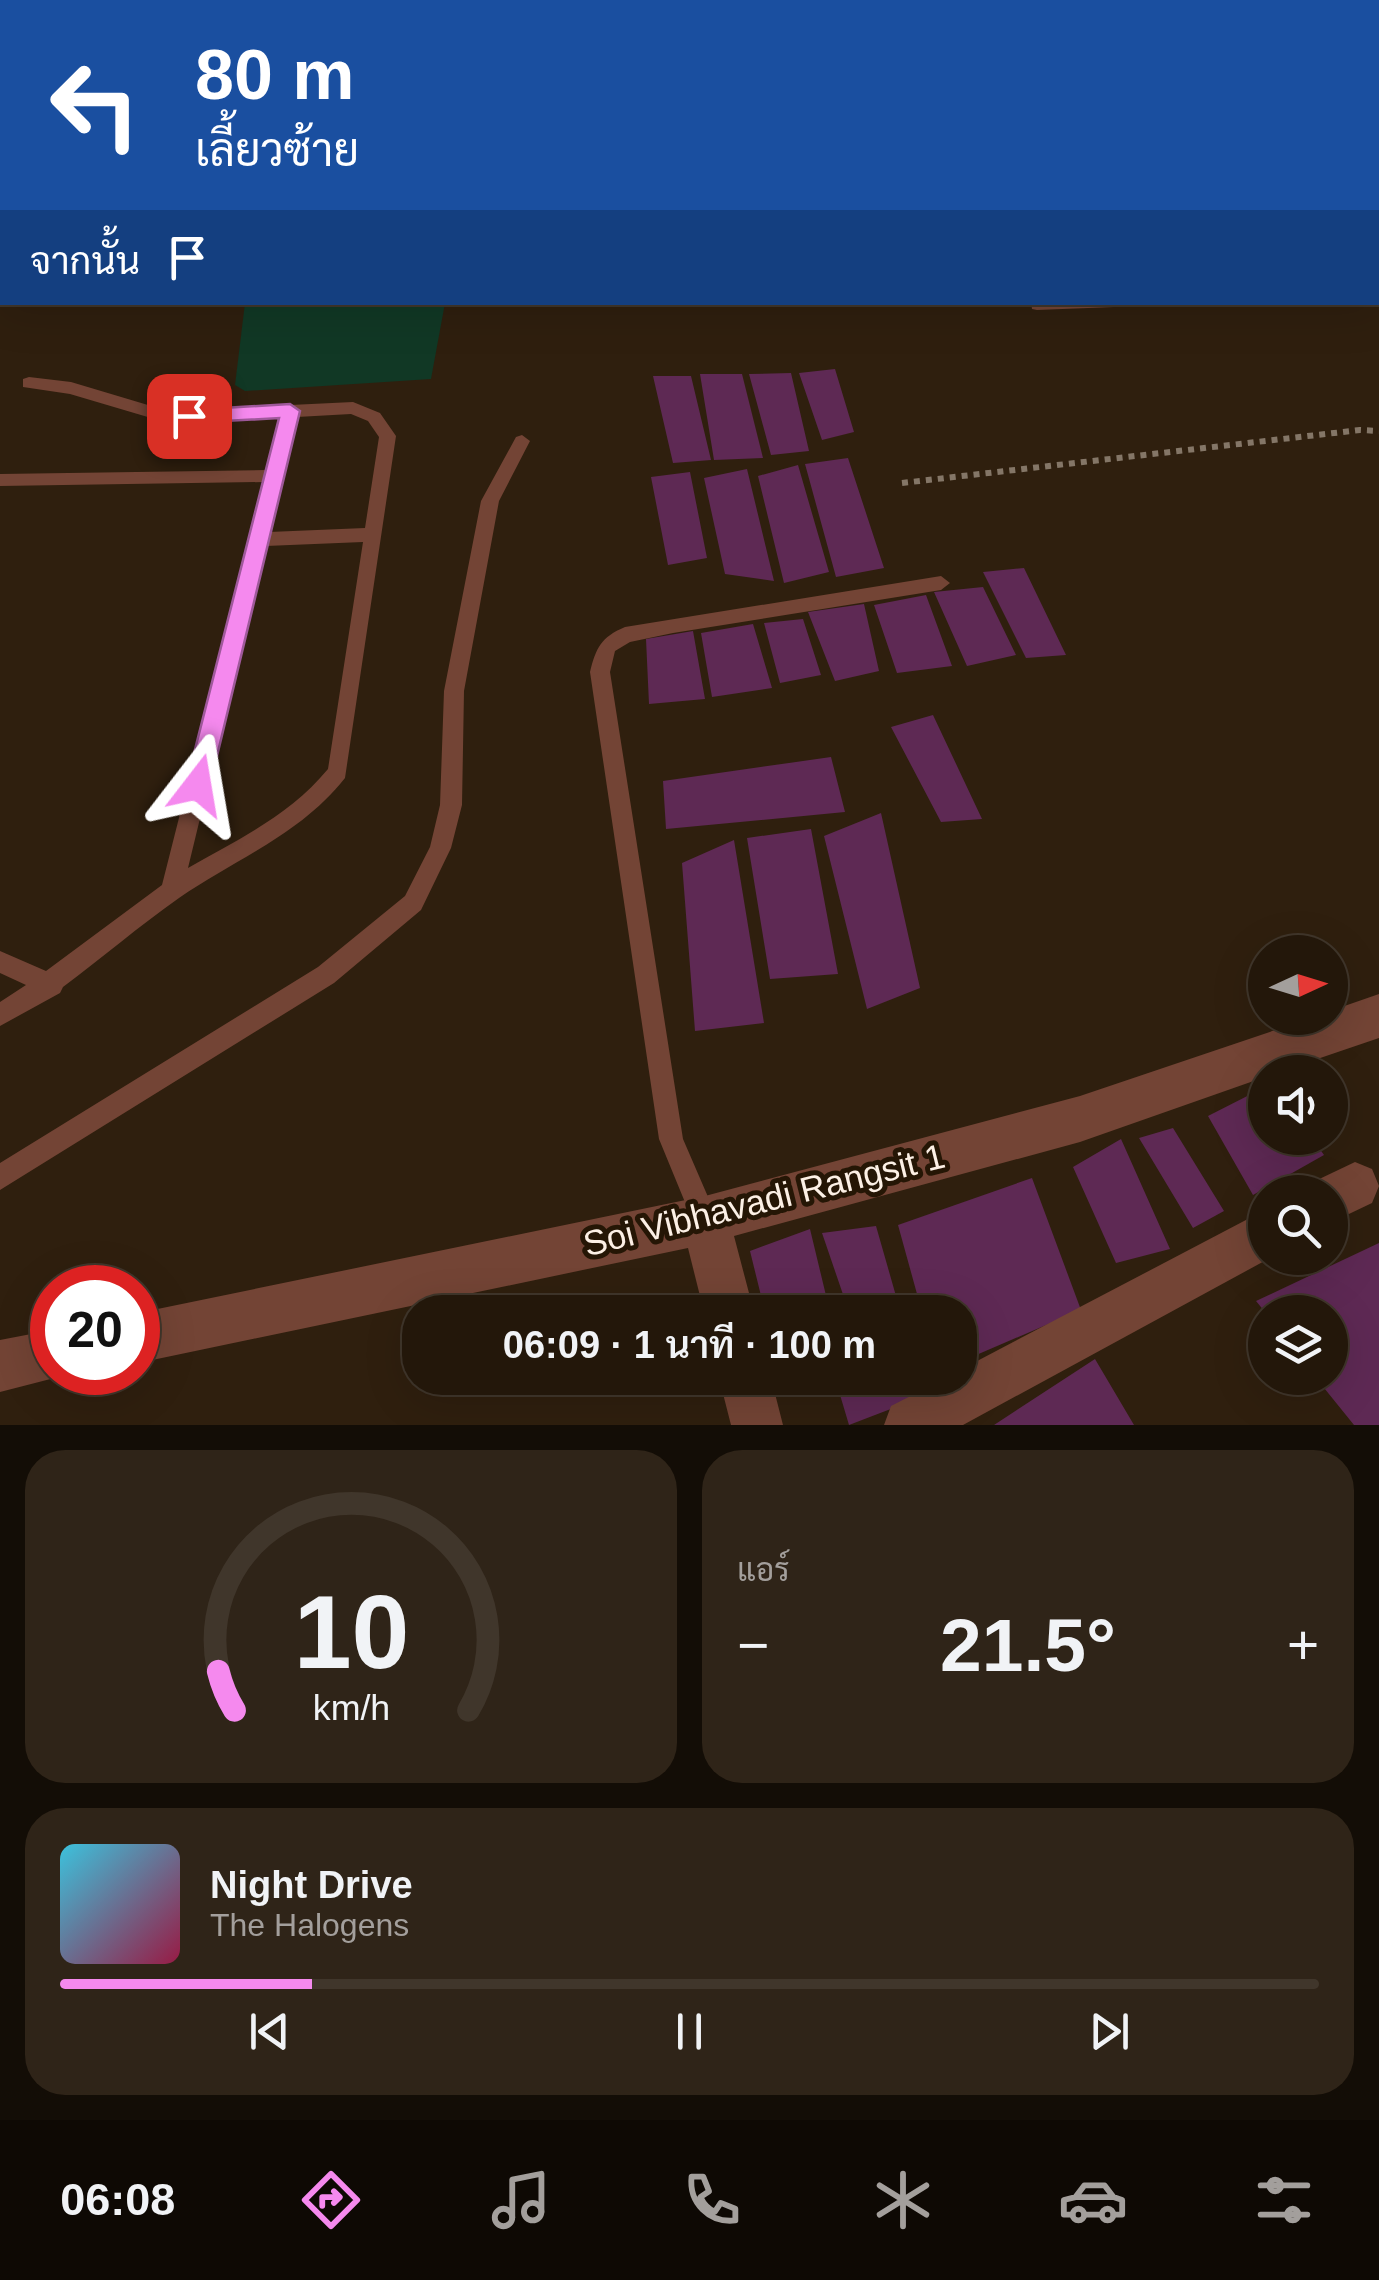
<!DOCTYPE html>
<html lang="th">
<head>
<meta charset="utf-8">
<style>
	body { margin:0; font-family:Arial,Sarabun,sans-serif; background:#2f2418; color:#f1f3f6; height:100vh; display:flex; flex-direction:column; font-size:38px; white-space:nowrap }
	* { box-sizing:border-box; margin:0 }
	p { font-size:32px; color:#a39f9c }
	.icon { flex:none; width:55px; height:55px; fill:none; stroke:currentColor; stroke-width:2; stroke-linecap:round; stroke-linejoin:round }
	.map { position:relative; height:1425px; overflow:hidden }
	.details { display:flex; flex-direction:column; gap:25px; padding:25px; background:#130d06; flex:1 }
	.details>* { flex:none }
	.banner { position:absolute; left:0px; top:0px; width:1380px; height:305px; box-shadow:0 10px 40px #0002,0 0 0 2px #40362b; background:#1a4fa0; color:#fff; overflow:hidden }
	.needle { width:65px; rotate:86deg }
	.controls { position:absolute; left:1248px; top:935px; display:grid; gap:20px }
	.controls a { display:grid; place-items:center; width:100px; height:100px; border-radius:50%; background:#23170a; box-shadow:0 10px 40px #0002,0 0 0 2px #40362b; font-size:50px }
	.speed { position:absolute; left:30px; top:1265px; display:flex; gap:20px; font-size:50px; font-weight:700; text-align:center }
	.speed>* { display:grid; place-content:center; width:130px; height:130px; border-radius:50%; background:#23170a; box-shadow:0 10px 40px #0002,0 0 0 2px #40362b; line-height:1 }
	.speed .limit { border:15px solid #d22; background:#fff; color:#111 }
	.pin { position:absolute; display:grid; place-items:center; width:85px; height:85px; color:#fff; margin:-42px; border-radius:20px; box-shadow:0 5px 15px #0006 }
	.me { position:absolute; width:110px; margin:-55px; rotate:14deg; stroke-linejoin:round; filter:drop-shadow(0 0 8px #0008) }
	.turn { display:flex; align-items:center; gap:35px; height:210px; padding:0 30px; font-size:45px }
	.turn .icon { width:130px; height:130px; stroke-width:2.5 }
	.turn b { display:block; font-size:70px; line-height:85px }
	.then { display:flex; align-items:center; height:95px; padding:0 30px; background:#0003; gap:20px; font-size:38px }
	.big { font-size:75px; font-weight:600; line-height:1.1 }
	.details .card { flex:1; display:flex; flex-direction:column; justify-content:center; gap:15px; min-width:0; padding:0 35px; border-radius:40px; background:#2f2418 }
	.details .dial { align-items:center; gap:0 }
	.dial svg { height:260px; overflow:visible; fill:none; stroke:#40362b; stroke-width:7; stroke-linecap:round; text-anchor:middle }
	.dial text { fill:#f1f3f6; stroke:none }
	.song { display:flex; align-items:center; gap:30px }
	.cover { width:120px; height:120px; border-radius:15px; background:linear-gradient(135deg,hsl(190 70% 55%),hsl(340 70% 35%)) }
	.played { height:10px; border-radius:5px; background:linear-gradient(90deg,#f589ee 20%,#40362b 20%) }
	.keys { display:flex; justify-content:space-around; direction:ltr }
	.heat { display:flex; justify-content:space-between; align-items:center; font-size:55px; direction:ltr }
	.details .tiles { flex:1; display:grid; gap:25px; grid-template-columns:1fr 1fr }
	.card:last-child { grid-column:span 2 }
	.trip { position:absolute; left:402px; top:1295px; width:575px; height:100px; border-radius:40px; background:#23170a; box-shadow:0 10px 40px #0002,0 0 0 2px #40362b; font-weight:600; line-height:100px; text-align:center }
	.tabs { display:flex; height:160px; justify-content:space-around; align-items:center; background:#0e0904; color:#a39f9c }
	.tabs .icon { width:70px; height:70px }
	.tabs .current { color:#f589ee }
	.tabs b { font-size:45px; color:#f1f3f6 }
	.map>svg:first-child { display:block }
	.green { fill:#113825 }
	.building { fill:#5e2954 }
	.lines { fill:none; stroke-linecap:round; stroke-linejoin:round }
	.path { stroke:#847667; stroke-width:6; stroke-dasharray:6 6; stroke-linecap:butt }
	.service { fill:#734435; fill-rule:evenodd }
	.minor { fill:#734435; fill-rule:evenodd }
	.route { fill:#f589ee; stroke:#9f599b; stroke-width:2.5 }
	.labels { text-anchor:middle; stroke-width:10; stroke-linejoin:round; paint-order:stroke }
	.near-street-label { font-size:35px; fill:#fcf0e5; stroke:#251605 }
</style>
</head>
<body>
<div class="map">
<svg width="1379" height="1425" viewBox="0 0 1379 1425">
	<rect width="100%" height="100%" fill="#2f1f0e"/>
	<!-- green -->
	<path class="green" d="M245,303h200l-14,76 -186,12 -10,-6z"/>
	<!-- building -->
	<path class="building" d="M835,369l19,63 -32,8 -23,-67z
		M791,373l18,78 -38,4 -22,-81z
		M700,374h42l21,84 -49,2z
		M653,376h38l20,84 -38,3z
		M848,458l36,110 -48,9 -31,-113z
		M798,465l31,107 -45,11 -26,-107z
		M747,469l27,112 -49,-7 -21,-96z
		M690,472l17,86 -39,7 -17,-88z
		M1024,568l42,87 -40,3 -43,-86z
		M983,587l33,68 -49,11 -33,-74z
		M926,595l26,71 -55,7 -23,-68z
		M864,604l15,67 -44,10 -27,-69z
		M803,619l18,56 -41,8 -16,-60z
		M753,624l19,64 -60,9 -11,-64z
		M693,631l12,68 -56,5 -3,-65z
		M933,715l49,104 -41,3 -50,-95z
		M831,757l14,55 -179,17 -3,-48z
		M881,813l39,175 -53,21 -43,-173z
		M811,829l27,145 -68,5 -23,-141z
		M734,840l30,183 -69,8 -13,-168z
		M1265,1087v51h47l12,17 -71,40 -45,-79z
		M1173,1128l51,83 -31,17 -54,-90z
		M1121,1139l49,110 -54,14 -43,-96z
		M1032,1178l49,132 -121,52v-50h-38l-24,-87z
		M876,1226l24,84 -51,2 -27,-79z
		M810,1229l19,79 -5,4h-59l-15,-61z
		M1379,1243v182h-25l-38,-47h14v-66h-65l-9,-11z
		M1095,1359l39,66h-140z
		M835,1378h95l5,14 -86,33z"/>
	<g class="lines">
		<!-- path -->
		<path class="path" d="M902,483l458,-53 19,1"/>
		<!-- service -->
		<path class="service" d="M1031,302h90l-7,5 -77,3 -5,-1z
			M29,377l42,5 97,29 185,-9 27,11 16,23 -51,342c-45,57 -108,80 -166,120 -40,28 -77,60 -116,89l-3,6 -60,33v-24l26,-17 -26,-12v-22l46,20 116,-86 102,-403 -264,4v-12l267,-4 13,-53 -112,6 -98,-29 -47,-7v-8zM351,414l17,7 11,16 -14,91 -96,4 28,-115zM363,542l-35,227c-38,46 -89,70 -140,99l78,-322z
			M522,435l8,6 -31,60 -35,190 -2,114 -11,43 -30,62 -87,73 -334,207v-27l318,-196 87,-71 25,-49 10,-42 4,-114 37,-190 35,-64z
			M941,576l9,7 -9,7 -268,43 -43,9 -15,9 -5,21 73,467 35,81 -4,9 -9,4 -9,-4 -37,-90 -69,-467c6,-24 11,-35 35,-45z"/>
		<!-- minor -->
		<path class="minor" d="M1378,43h1v14h-1z
			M0,54h2v14h-2z
			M1378,246h1v18h-1z
			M1379,994v44l-100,34h-14v5l-185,65 -346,94 20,76h-50l-16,-64 -550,115v-50l567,-117 375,-100 231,-78h19v-7z
			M1355,1162l17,7 7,17 -7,17 -42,20v-31h-21l4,-10z
			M1265,1210v48h5l-307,167h-79l7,-19 55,-28h14v-8z
			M52,1330v42l18,2 -70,18v-52z
			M719,1378h52l12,47h-52z"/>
	</g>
	<!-- route -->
	<path class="route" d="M290,404l10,7 -90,374 -3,7 -9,3 -8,-3 -4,-7 93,-367 -90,5 -9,-7 9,-6z"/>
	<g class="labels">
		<!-- near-street labels -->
		<g class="near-street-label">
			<text transform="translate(764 1200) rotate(-14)" y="12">Soi Vibhavadi Rangsit 1</text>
		</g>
	</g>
</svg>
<div class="controls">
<a><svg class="needle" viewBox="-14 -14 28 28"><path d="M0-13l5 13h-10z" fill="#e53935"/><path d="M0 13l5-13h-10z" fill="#a39f9c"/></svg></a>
<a><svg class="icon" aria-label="sound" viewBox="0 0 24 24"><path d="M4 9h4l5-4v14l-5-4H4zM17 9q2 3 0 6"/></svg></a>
<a><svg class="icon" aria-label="search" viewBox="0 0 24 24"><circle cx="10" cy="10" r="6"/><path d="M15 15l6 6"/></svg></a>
<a><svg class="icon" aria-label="layers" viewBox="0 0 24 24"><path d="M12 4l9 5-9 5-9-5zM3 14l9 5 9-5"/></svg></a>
</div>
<div class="speed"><div class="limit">20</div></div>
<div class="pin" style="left:189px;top:416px;background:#d93025"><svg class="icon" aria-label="arrive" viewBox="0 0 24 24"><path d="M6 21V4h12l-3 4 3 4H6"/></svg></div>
<svg class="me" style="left:198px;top:785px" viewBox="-20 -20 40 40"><path d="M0-17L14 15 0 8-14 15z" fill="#f589ee" stroke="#fff" stroke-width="4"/></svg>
<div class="trip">06:09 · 1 นาที · 100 m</div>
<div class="banner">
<div class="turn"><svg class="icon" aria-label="left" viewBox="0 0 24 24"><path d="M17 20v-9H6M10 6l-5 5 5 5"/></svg><div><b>80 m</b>เลี้ยวซ้าย</div></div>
<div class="then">จากนั้น<svg class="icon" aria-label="arrive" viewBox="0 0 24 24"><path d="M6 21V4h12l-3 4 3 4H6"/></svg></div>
</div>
</div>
<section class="details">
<div class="tiles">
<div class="card dial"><svg viewBox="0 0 100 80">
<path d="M14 69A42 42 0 1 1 86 69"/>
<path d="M14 69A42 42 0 0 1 9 57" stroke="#f589ee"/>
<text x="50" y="56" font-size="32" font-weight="700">10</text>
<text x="50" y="72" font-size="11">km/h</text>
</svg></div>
<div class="card"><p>แอร์</p>
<div class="heat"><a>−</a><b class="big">21.5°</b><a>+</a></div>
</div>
<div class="card">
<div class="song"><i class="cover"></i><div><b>Night Drive</b><p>The Halogens</p></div></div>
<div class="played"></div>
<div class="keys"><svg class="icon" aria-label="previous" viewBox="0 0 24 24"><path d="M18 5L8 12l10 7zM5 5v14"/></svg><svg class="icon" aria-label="pause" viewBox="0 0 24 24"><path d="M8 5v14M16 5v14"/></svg><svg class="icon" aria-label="next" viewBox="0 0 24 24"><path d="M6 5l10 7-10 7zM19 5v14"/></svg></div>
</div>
</div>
</section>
<nav class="tabs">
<b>06:08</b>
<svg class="icon current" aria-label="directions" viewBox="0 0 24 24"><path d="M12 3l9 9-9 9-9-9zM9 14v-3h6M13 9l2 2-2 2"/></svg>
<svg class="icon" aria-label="music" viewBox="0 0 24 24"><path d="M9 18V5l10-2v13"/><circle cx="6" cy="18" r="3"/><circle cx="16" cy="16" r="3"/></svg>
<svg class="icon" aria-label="phone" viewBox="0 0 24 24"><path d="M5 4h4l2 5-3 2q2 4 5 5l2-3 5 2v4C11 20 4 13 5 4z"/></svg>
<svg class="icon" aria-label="climate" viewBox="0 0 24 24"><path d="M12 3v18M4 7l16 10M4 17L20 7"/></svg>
<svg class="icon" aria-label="car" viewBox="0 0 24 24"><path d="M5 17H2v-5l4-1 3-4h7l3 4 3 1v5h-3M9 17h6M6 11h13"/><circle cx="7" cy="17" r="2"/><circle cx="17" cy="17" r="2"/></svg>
<svg class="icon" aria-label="filters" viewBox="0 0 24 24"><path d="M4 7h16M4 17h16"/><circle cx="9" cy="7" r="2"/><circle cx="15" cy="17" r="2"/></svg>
</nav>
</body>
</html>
